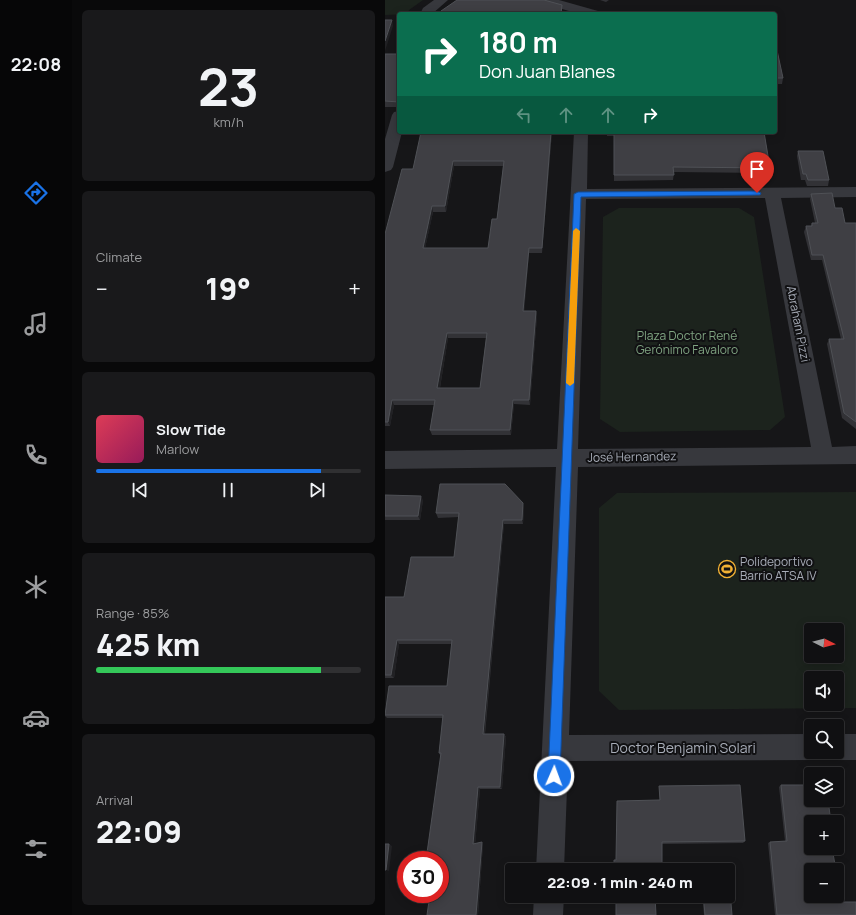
<!DOCTYPE html>
<html lang="en">
<head>
<meta charset="utf-8">
<style>
	body { margin:0; font-family:Manrope,sans-serif; background:#19191b; color:#f1f3f6; height:100vh; display:flex; flex-direction:column; font-size:15px; white-space:nowrap }
	* { box-sizing:border-box; margin:0 }
	p { font-size:13px; color:#9c9d9f }
	.icon { flex:none; width:22px; height:22px; fill:none; stroke:currentColor; stroke-width:2; stroke-linecap:round; stroke-linejoin:round }
	.map { position:relative; flex:1; overflow:hidden }
	.drawer { display:flex; flex-direction:column; gap:10px; padding:10px; background:#09090a; width:313px }
	.drawer>* { flex:none }
	.hud { position:absolute; left:12px; top:12px; width:380px; height:122px; border-radius:4px; box-shadow:0 2px 10px #0003,0 0 0 1px #303032; background:#0b6e4f; color:#fff; overflow:hidden }
	.needle { width:26px; rotate:96deg }
	.controls { position:absolute; left:419px; top:623px; display:grid; gap:8px }
	.controls a { display:grid; place-items:center; width:40px; height:40px; border-radius:4px; background:#101012; box-shadow:0 2px 10px #0003,0 0 0 1px #303032; font-size:20px }
	.speed { position:absolute; left:12px; top:851px; display:flex; gap:8px; font-size:20px; font-weight:700; text-align:center }
	.speed>* { display:grid; place-content:center; width:52px; height:52px; border-radius:50%; background:#101012; box-shadow:0 2px 10px #0003,0 0 0 1px #303032; line-height:1 }
	.speed .limit { border:6px solid #d22; background:#fff; color:#111 }
	.pin { position:absolute; display:grid; place-items:center; width:34px; height:34px; color:#fff; margin:-41px -17px; border-radius:50% 50% 50% 0; rotate:-45deg; box-shadow:0 0 4px #0007 }
	.pin .icon { rotate:45deg }
	.me { position:absolute; width:44px; margin:-22px; rotate:2deg; stroke-linejoin:round; filter:drop-shadow(0 0 3px #0008) }
	.turn { display:flex; align-items:center; gap:14px; height:84px; padding:0 16px; font-size:18px }
	.turn .icon { width:52px; height:52px; stroke-width:2.5 }
	.turn b { display:block; font-size:28px; line-height:34px }
	.lanes { display:flex; align-items:center; height:38px; padding:0 16px; background:#0003; justify-content:center; gap:20px; direction:ltr }
	.lanes .off { opacity:.35 }
	.big { font-size:30px; font-weight:800; line-height:1.1 }
	.drawer .tile { flex:1; display:flex; flex-direction:column; justify-content:center; gap:6px; min-width:0; padding:0 14px; border-radius:6px; background:#19191b }
	.drawer .dial { align-items:center; gap:0 }
	.dial b { font-size:52px; line-height:1 }
	.song { display:flex; align-items:center; gap:12px }
	.cover { width:48px; height:48px; border-radius:6px; background:linear-gradient(135deg,hsl(350 70% 55%),hsl(330 70% 35%)) }
	.played { height:4px; border-radius:2px; background:linear-gradient(90deg,#1a73e8 85%,#303032 85%) }
	.keys { display:flex; justify-content:space-around; direction:ltr }
	.heat { display:flex; justify-content:space-between; align-items:center; font-size:22px; direction:ltr }
	.charge { height:6px; border-radius:3px; background:linear-gradient(90deg,#34c759 85%,#303032 0) }
	.trip { position:absolute; left:120px; top:863px; width:230px; height:40px; border-radius:4px; background:#101012; box-shadow:0 2px 10px #0003,0 0 0 1px #303032; font-weight:800; line-height:40px; text-align:center }
	main { display:flex; flex:1; min-height:0 }
	.dock { display:flex; flex-direction:column; width:72px; justify-content:space-around; align-items:center; background:#060607; color:#9c9d9f }
	.dock .icon { width:28px; height:28px }
	.dock .active { color:#1a73e8 }
	.dock b { font-size:18px; color:#f1f3f6 }
	.map>svg:first-child { display:block }
	.green { fill:#1c231d; fill-rule:evenodd }
	.lines { fill:none; stroke-linecap:round; stroke-linejoin:round }
	.minor { fill:#37383d; fill-rule:evenodd }
	.wall { fill:#323236; fill-rule:evenodd }
	.shaded-wall { fill:#212124 }
	.building { fill:#3f3f44; stroke:#4f5156; fill-rule:evenodd }
	.route { fill:#1a73e8; stroke:#114b97 }
	.slow { fill:#f59e0b }
	.labels { text-anchor:middle; stroke-width:4; stroke-linejoin:round; paint-order:stroke }
	.street-label { font-size:12px; fill:#a8adb8; stroke:#111113 }
	.park-label { font-size:12px; fill:#7fa381; stroke:#111113 }
	.poi-label { font-size:12px; fill:#a8adb8; stroke:#111113; text-anchor:start }
	.near-street-label { font-size:14px; fill:#a8adb8; stroke:#111113 }
</style>
</head>
<body>
<main>
<nav class="dock">
<b>22:08</b>
<svg class="icon active" aria-label="directions" viewBox="0 0 24 24"><path d="M12 3l9 9-9 9-9-9zM9 14v-3h6M13 9l2 2-2 2"/></svg>
<svg class="icon" aria-label="music" viewBox="0 0 24 24"><path d="M9 18V5l10-2v13"/><circle cx="6" cy="18" r="3"/><circle cx="16" cy="16" r="3"/></svg>
<svg class="icon" aria-label="phone" viewBox="0 0 24 24"><path d="M5 4h4l2 5-3 2q2 4 5 5l2-3 5 2v4C11 20 4 13 5 4z"/></svg>
<svg class="icon" aria-label="climate" viewBox="0 0 24 24"><path d="M12 3v18M4 7l16 10M4 17L20 7"/></svg>
<svg class="icon" aria-label="car" viewBox="0 0 24 24"><path d="M5 17H2v-5l4-1 3-4h7l3 4 3 1v5h-3M9 17h6M6 11h13"/><circle cx="7" cy="17" r="2"/><circle cx="17" cy="17" r="2"/></svg>
<svg class="icon" aria-label="filters" viewBox="0 0 24 24"><path d="M4 7h16M4 17h16"/><circle cx="9" cy="7" r="2"/><circle cx="15" cy="17" r="2"/></svg>
</nav>
<section class="drawer">
<div class="tile dial"><b>23</b><p>km/h</p></div>
<div class="tile"><p>Climate</p>
<div class="heat"><a>−</a><b class="big">19°</b><a>+</a></div>
</div>
<div class="tile">
<div class="song"><i class="cover"></i><div><b>Slow Tide</b><p>Marlow</p></div></div>
<div class="played"></div>
<div class="keys"><svg class="icon" aria-label="previous" viewBox="0 0 24 24"><path d="M18 5L8 12l10 7zM5 5v14"/></svg><svg class="icon" aria-label="pause" viewBox="0 0 24 24"><path d="M8 5v14M16 5v14"/></svg><svg class="icon" aria-label="next" viewBox="0 0 24 24"><path d="M6 5l10 7-10 7zM19 5v14"/></svg></div>
</div>
<div class="tile"><p>Range · 85%</p><b class="big">425 km</b><div class="charge"></div></div>
<div class="tile"><p>Arrival</p><b class="big">22:09</b></div>
</section>
<div class="map">
<svg width="471" height="915" viewBox="0 0 471 915">
	<rect width="100%" height="100%" fill="#161618"/>
	<!-- green -->
	<path class="green" d="M0,0h38l-14,10 -1,4 -23,1z
		M234,208h120l15,9 31,200 -15,13 -150,2 -20,-13 3,-202z
		M471,492v216l-237,2 -20,-19v-183l18,-15zM426,630h26v26h-26zM426,678h26v26h-26z"/>
	<g class="lines">
		<!-- minor -->
		<path class="minor" d="M49,0h14l-16,14h-12l3,-6z
			M155,0h19l39,11 1,3h-20l-37,-11z
			M14,111v21h3l-9,35 -2,3 -6,2v-33l7,-24 2,-3z
			M189,132h14l-1,57 269,-2v10l-75,1 51,249 24,-1v18l-278,3 -9,268 242,-1v18h11l-2,4 -9,4 -243,1 -4,109h-28l20,-403 -171,2v-18l172,-2zM380,198l46,249 -233,2 8,-250z
			M452,734h19v26h-19l-9,-4 -2,-4h11z
			M149,896h30l-1,19h-30z"/>
	</g>
	<!-- wall -->
	<path class="wall" d="M215,0h9l-3,2z
		M177,5v9h-120l-1,-3z
		M390,41l8,37 -1,6h-7z
		M0,54h14v53h-14z
		M167,132l-10,121h-13l-5,58h12l1,5 -7,89 -16,-1 -3,31h-79l-2,-5 4,-25h-40l-4,21h-5v-192l28,-65zM69,166h49l-6,53 -9,29h-63l8,-36h13zM63,338h38l-6,50h-40z
		M222,132h157l6,36 -1,5 -95,-1 -1,8 -59,1v-45h-7z
		M413,151l31,29 -1,6h-21l-2,-6h-4l-4,-24z
		M426,194l24,14 10,15h11v206l-14,-11 -15,-74 2,-5h12l-19,-79h-11l-7,-28 2,-6h5l1,-3h3l-5,-24z
		M0,495l38,5 -3,20h-35z
		M139,507l-1,17h-19l-19,210h19l2,3 -4,52h-22l-5,55h8l-5,71h-51l13,-21v-139l-1,-2 4,-35h-56l-2,-2v-4l62,-26 5,-42h-53l-5,34h-9v-81h19l50,-40 5,-40 -21,1 -2,-5z
		M396,785l30,37 30,80 15,13h-81l-7,-72 2,-1 15,-1 -6,-54z
		M274,786l86,55 -2,2 -81,1v26l-46,-10 44,-60z
		M319,903l28,12h-28l-1,-11z"/>
	<!-- shaded-wall -->
	<path class="shaded-wall" d="M7,20l1,6 -8,25v-10z
		M166,132h1l-10,121v-5z
		M68,161l1,5 -8,46 -1,-6z
		M47,206l1,6 -9,41 -1,-5z
		M144,248v5l-5,63 -1,-5z
		M151,311l1,5 -7,89 -1,-5z
		M62,333l1,5 -9,55 -2,-5z
		M7,400l2,5 -4,21 -2,-4z
		M128,400l1,4 -3,31 -1,-5z
		M36,496l2,4 -3,20 -2,-4z
		M138,503l1,4 -1,17 -1,-4z
		M118,520l1,4 -20,213 -1,-3z
		M12,640l2,4 -5,34 -3,-3z
		M119,734l2,3 -4,52 -2,-2z
		M93,787l2,2 -5,57 -2,-2z
		M97,842l1,2 -5,71h-2z
		M4,844l3,2 -3,25 -3,-1z"/>
	<!-- building -->
	<path class="building" d="M72,0h87l18,5 -1,9h-109l-11,-3z
		M0,20h7l-7,21z
		M390,41l8,37h-8z
		M0,54h14v48l-14,-1z
		M36,132h130l-9,116h-13l-6,63h13l-7,89h-16l-3,30h-80l5,-30h-43l-4,22h-3v-188l17,-65h11zM68,161h51l-7,58h-5l-4,29h-65l9,-42h13zM62,333h40l-7,55h-43z
		M229,132h150l6,36 -97,-1 1,8h-60z
		M413,151h25l6,29h-21l-2,-6h-3z
		M447,193l3,15h7l3,15h11v199l-12,-9 -15,-74h15l-21,-84h-11l-6,-29h6v-3h6l-7,-29z
		M55,484h65l18,19 -1,17h-19l-20,214h21l-4,53h-22l-5,57 9,-2 -6,73h-49l3,-21h10v-34h-14l15,-107h-2l4,-38h-58l4,-29h58l5,-46h-55l-6,35h-6v-78h19l7,-40h43l5,-44h-23z
		M0,495l36,1 -3,20h-33z
		M355,785l5,56 -83,1v28h-48v-10h2l1,-59 43,-1 -1,-14z
		M396,785h30v15h17l3,22h-20v26h21l4,22h-25v26h26v-18l4,24h15v13h-79l-7,-73 17,-1z
		M0,844h4l-3,26h-1z
		M231,896h39l1,19h-40z
		M319,903h27l1,12h-27z"/>
	<!-- route -->
	<path class="route" d="M372,191l4,2 -1,2 -179,2 -21,579 -2,4 -4,2 -4,-2 -2,-4 26,-582 4,-2z"/>
	<!-- slow -->
	<path class="slow" d="M191,228l4,3 -6,152 -4,3 -4,-3 7,-152z"/>
	<!-- icons -->
	<defs>
		<g id="stadium-ring" transform="scale(0.9)"><circle r="9.5" fill="#111113" stroke="#f2b134" stroke-width="1.5"/><path d="M0-5a6.5 5 0 1 0 0 10a6.5 5 0 1 0 0-10ZM-3.5-1.8h7v3.6h-7Z" fill="#f2b134"/></g>
	</defs>
	<g fill-rule="evenodd">
		<use href="#stadium-ring" x="342" y="569"/>
	</g>
	<g class="labels">
		<!-- street labels -->
		<g class="street-label">
			<text transform="translate(413 324) rotate(79)" y="4">Abraham Pizzi</text>
			<text transform="translate(247 457) rotate(-1)" y="4">José Hernandez</text>
		</g>
		<!-- park labels -->
		<g class="park-label">
			<text x="302" y="340">Plaza Doctor René<tspan x="302" dy="14">Gerónimo Favaloro</tspan></text>
		</g>
		<!-- poi labels -->
		<g class="poi-label">
			<text x="355" y="566">Polideportivo<tspan x="355" dy="14">Barrio ATSA IV</tspan></text>
		</g>
		<!-- near-street labels -->
		<g class="near-street-label">
			<text x="298" y="753">Doctor Benjamin Solari</text>
		</g>
	</g>
</svg>
<div class="controls">
<a><svg class="needle" viewBox="-14 -14 28 28"><path d="M0-13l5 13h-10z" fill="#e53935"/><path d="M0 13l5-13h-10z" fill="#9c9d9f"/></svg></a>
<a><svg class="icon" aria-label="sound" viewBox="0 0 24 24"><path d="M4 9h4l5-4v14l-5-4H4zM17 9q2 3 0 6"/></svg></a>
<a><svg class="icon" aria-label="search" viewBox="0 0 24 24"><circle cx="10" cy="10" r="6"/><path d="M15 15l6 6"/></svg></a>
<a><svg class="icon" aria-label="layers" viewBox="0 0 24 24"><path d="M12 4l9 5-9 5-9-5zM3 14l9 5 9-5"/></svg></a>
<a>+</a>
<a>−</a>
</div>
<div class="speed"><div class="limit">30</div></div>
<div class="pin" style="left:372px;top:193px;background:#d93025"><svg class="icon" aria-label="arrive" viewBox="0 0 24 24"><path d="M6 21V4h12l-3 4 3 4H6"/></svg></div>
<svg class="me" style="left:169px;top:776px" viewBox="-20 -20 40 40"><circle r="17" fill="#1a73e8" stroke="#fff" stroke-width="3"/><path d="M0-11L8 9 0 5-8 9z" fill="#fff"/></svg>
<div class="trip">22:09 · 1 min · 240 m</div>
<div class="hud">
<div class="turn"><svg class="icon" aria-label="right" viewBox="0 0 24 24"><path d="M7 20v-9h11M14 6l5 5-5 5"/></svg><div><b>180 m</b>Don Juan Blanes</div></div>
<div class="lanes"><svg class="icon off" aria-label="left" viewBox="0 0 24 24"><path d="M17 20v-9H6M10 6l-5 5 5 5"/></svg><svg class="icon off" aria-label="ahead" viewBox="0 0 24 24"><path d="M12 20V5M6 11l6-6 6 6"/></svg><svg class="icon off" aria-label="ahead" viewBox="0 0 24 24"><path d="M12 20V5M6 11l6-6 6 6"/></svg><svg class="icon" aria-label="right" viewBox="0 0 24 24"><path d="M7 20v-9h11M14 6l5 5-5 5"/></svg></div>
</div>
</div>
</main>
</body>
</html>
